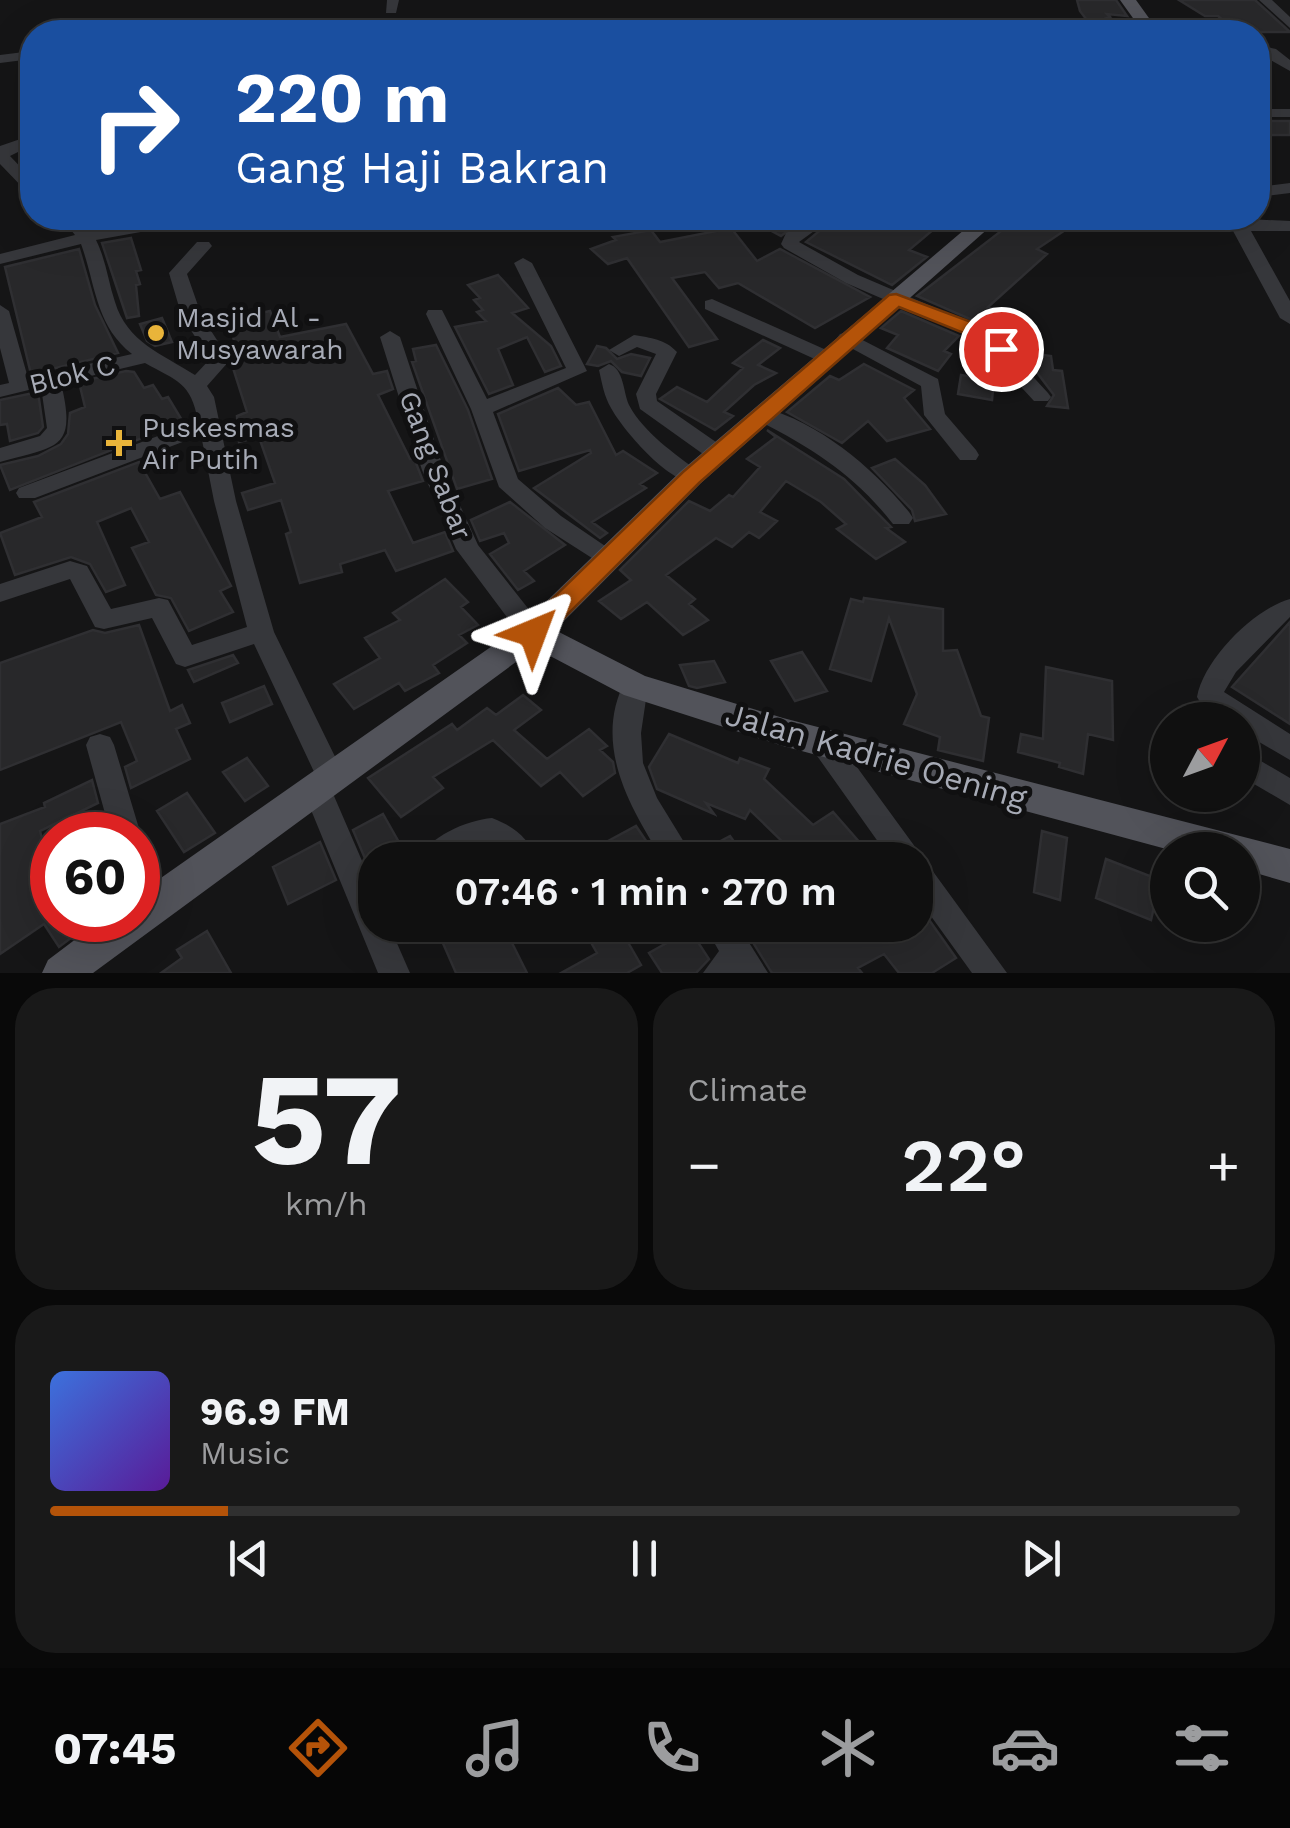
<!DOCTYPE html>
<html lang="en">
<head>
<meta charset="utf-8">
<style>
	body { margin:0; font-family:"Work Sans",sans-serif; background:#191919; color:#f1f3f6; height:100vh; display:flex; flex-direction:column; font-size:38px; white-space:nowrap }
	* { box-sizing:border-box; margin:0 }
	p { font-size:32px; color:#9c9d9f }
	.icon { flex:none; width:55px; height:55px; fill:none; stroke:currentColor; stroke-width:2; stroke-linecap:round; stroke-linejoin:round }
	.map { position:relative; height:973px; overflow:hidden }
	.panel { display:flex; flex-direction:column; gap:15px; padding:15px; background:#090909; flex:1 }
	.panel>* { flex:none }
	.top-card { position:absolute; left:20px; top:20px; width:1250px; height:210px; border-radius:40px; box-shadow:0 10px 40px #0002,0 0 0 2px #303030; background:#1a4fa0; color:#fff; overflow:hidden }
	.needle { width:65px; rotate:49deg }
	.fabs { position:absolute; left:1150px; top:702px; display:grid; gap:20px }
	.fabs a { display:grid; place-items:center; width:110px; height:110px; border-radius:50%; background:#101010; box-shadow:0 10px 40px #0002,0 0 0 2px #303030; font-size:50px }
	.speed { position:absolute; left:30px; top:812px; display:flex; gap:20px; font-size:50px; font-weight:700; text-align:center }
	.speed>* { display:grid; place-content:center; width:130px; height:130px; border-radius:50%; background:#101010; box-shadow:0 10px 40px #0002,0 0 0 2px #303030; line-height:1 }
	.speed .limit { border:15px solid #d22; background:#fff; color:#111 }
	.pin { position:absolute; display:grid; place-items:center; width:85px; height:85px; color:#fff; margin:-42px; border:5px solid #fff; border-radius:50%; box-shadow:0 2px 10px #0007 }
	.me { position:absolute; width:110px; margin:-55px; rotate:44deg; stroke-linejoin:round; filter:drop-shadow(0 0 8px #0008) }
	.turn { display:flex; align-items:center; gap:35px; height:210px; padding:0 50px; font-size:45px }
	.turn .icon { width:130px; height:130px; stroke-width:2.5 }
	.turn b { display:block; font-size:70px; line-height:85px }
	.big { font-size:75px; font-weight:600; line-height:1.1 }
	.panel .widget { flex:1; display:flex; flex-direction:column; justify-content:center; gap:15px; min-width:0; padding:0 35px; border-radius:40px; background:#191919 }
	.panel .dial { align-items:center; gap:0 }
	.dial b { font-size:130px; line-height:1 }
	.song { display:flex; align-items:center; gap:30px }
	.cover { width:120px; height:120px; border-radius:15px; background:linear-gradient(135deg,hsl(220 70% 55%),hsl(270 70% 35%)) }
	.played { height:10px; border-radius:5px; background:linear-gradient(90deg,#b45309 15%,#303030 15%) }
	.keys { display:flex; justify-content:space-around; direction:ltr }
	.heat { display:flex; justify-content:space-between; align-items:center; font-size:55px; direction:ltr }
	.panel .tiles { flex:1; display:grid; gap:15px; grid-template-columns:1fr 1fr }
	.widget:last-child { grid-column:span 2 }
	.trip { position:absolute; left:358px; top:842px; width:575px; height:100px; border-radius:40px; background:#101010; box-shadow:0 10px 40px #0002,0 0 0 2px #303030; font-weight:600; line-height:100px; text-align:center }
	.tabs { display:flex; height:160px; justify-content:space-around; align-items:center; background:#060606; color:#9c9d9f }
	.tabs .icon { width:70px; height:70px }
	.tabs .selected { color:#b45309 }
	.tabs b { font-size:45px; color:#f1f3f6 }
	.map>svg:first-child { display:block }
	.building { fill:#28282a; stroke:#2f2f32; stroke-width:2.5 }
	.lines { fill:none; stroke-linecap:round; stroke-linejoin:round }
	.minor { fill:#36373b; fill-rule:evenodd }
	.major { fill:#52535a; fill-rule:evenodd }
	.route { fill:#b45309; stroke:#753606; stroke-width:2.5 }
	.poi-dot { fill:#e9b43a; stroke:#101011; stroke-width:4 }
	.labels { text-anchor:middle; stroke-width:10; stroke-linejoin:round; paint-order:stroke }
	.poi-label { font-size:28px; fill:#a7abb6; stroke:#101011; text-anchor:start }
	.street-label { font-size:28px; fill:#a7abb6; stroke:#101011 }
	.near-street-label { font-size:32px; fill:#a7abb6; stroke:#101011 }
</style>
</head>
<body>
<div class="map">
<svg width="1290" height="973" viewBox="0 0 1290 973">
	<rect width="100%" height="100%" fill="#151516"/>
	<!-- building -->
	<path class="building" d="M1077,0h39l11,16 -20,-2 3,3 -14,5 -1,5 5,5h23h-27l-16,-21z
		M1179,0h76l35,32h-53l-19,-16h-13z
		M1258,121h32v14h-32z
		M747,218h58l-24,18z
		M835,218h112l-38,32 18,7 -35,28 -86,-43z
		M1018,218h65l-46,31 10,5 -59,53 14,5 -16,14 -69,-30z
		M731,228l26,33 23,-12 90,48 -55,31 -77,-45 -19,5 -14,-16 -33,6 45,61 -28,8 -62,-89 -19,6 -17,-15 25,-9 -3,-3 38,-7 9,12z
		M131,238l10,32 -5,1 4,13 -4,1 3,31 -12,2 -25,-75z
		M79,249l16,56 23,48 -87,21 -26,-107z
		M498,275l30,33 -16,5 39,33 10,20 -16,6 -18,-35 -29,12 15,36 -24,9 -34,-67 31,-6 -9,-9 6,-2 -9,-10 6,-2 -12,-13z
		M270,311l10,26 66,-13 27,50 14,-3 6,18 -15,6 32,64 4,-1 9,23 -35,10 25,52 32,-11 8,19 -57,20 -11,-21 -45,14 2,8 -42,11 -14,-49 5,-2 -10,-32 -33,10 -6,-17 33,-10 -16,-46 -20,5 -2,-26 10,-4 -20,-63 9,-2 -8,-27z
		M901,311l58,25 -15,15 7,3 -13,17 -51,-23 11,-13 -17,-7z
		M162,318l10,24 -17,4 -8,-5 -7,-17z
		M1017,339l25,2 1,14 8,1 2,14 9,1 6,37 -21,-2 7,-11 -22,-29 -13,-10z
		M763,340l17,8 -22,17 18,8 -22,12 -30,27 9,4 -18,14 -55,-31 17,-12 30,15 36,-34 -10,-5z
		M436,345l32,65 24,69 -35,10 -45,-127 4,-1 -3,-12z
		M597,346l9,2 11,11 14,-5 19,4 -9,18 -19,-4 -11,-11 -13,5 -11,-2z
		M864,364l50,26 -10,8 26,31 -43,12 -19,-20 -26,22 -55,-31 43,-36 9,4z
		M126,371l8,1 10,16 9,-3 9,14 6,-2 15,25 -173,68 -10,-25 38,-9 23,-12 7,-10 2,-21 15,-6 -6,-25z
		M961,375l33,5 -2,20 -34,-6z
		M558,388l18,17 13,-3 27,53 7,-4 34,22 -17,11 6,4 -54,34 15,11 -7,5 -66,-50 57,-35 -1,-3 -71,21 -21,-57z
		M38,392l5,35 -5,6 -28,8 -3,-17 -7,1v-25z
		M767,430l77,49 47,48 -5,1 19,14 -29,17 -39,-30 9,-5 -25,-22 -35,-21 -26,31 17,9 -18,17 -10,-6 -17,15 -16,-9 -50,37 29,24 -6,5 19,16 -25,15 -36,-33 -26,17 -22,-18 32,-21 -11,-10 69,-69 21,10 19,-16 4,2 27,-30 -13,-8 29,-22z
		M895,459l30,26 21,29 -31,7 -3,-11 -40,-42z
		M139,462l21,37 20,-7 51,94 -11,5 13,21 -44,19 -18,-33 -15,-3 -24,-47 17,-6 -18,-34 -34,14 28,63 -19,7 -16,-28 -19,-7 -56,18 -15,-42 42,-16 -8,-15z
		M510,502l55,43 -41,26 10,10 -16,9 -28,-36 19,-11 -5,-10 -24,8 -9,-21z
		M445,579l23,23 -7,5 17,18 -19,10 8,8 -34,22 6,8 -34,18 -6,-8 -45,26 -20,-25 46,-26 -15,-20 35,-18 -7,-7z
		M864,598l79,11v42l14,-1 24,66 8,2 -6,43 -45,-11 2,-13 -36,-13 13,-30 -28,-76 -18,63 -41,-12 21,-70 12,3z
		M1290,622v102l-58,-37z
		M139,625l31,86 12,-6 8,18 -14,6 14,30 -59,29 -6,-21 12,-6 -16,-39 -121,48v-107l93,-33 12,3z
		M802,652l25,39 -32,10 -24,-40z
		M233,655l5,8 -44,19 -6,-12z
		M714,661l11,21 -28,6 -8,-2 -9,-21z
		M1046,667l66,14 1,59 -25,-6 -5,40 -24,-7 1,-4 -42,-11 3,-18 22,5z
		M264,686l8,18 -42,18 -8,-19z
		M523,695l18,15 -27,20 33,29 42,-30 18,17 -7,4 13,12 2,11 -32,23 -23,-24 -19,14 -48,-46 -60,37 10,11 -42,29 -33,-39 84,-54 5,6 30,-22 9,7z
		M669,734l69,29 2,-5 29,11 -5,10 49,46 20,-13 42,48h-111l23,-14 -37,-36 -5,9 -39,-16 8,11 -57,-25 -8,-22z
		M247,758l21,28 -23,15 -22,-29z
		M92,780l6,23 -58,28 12,46v40l-3,3h36l3,5 -29,22 -15,-23 -44,30v-130l45,-17 -1,-4z
		M187,793l28,40 -31,19 -27,-41z
		M383,814l26,46h-34v22l-22,-52z
		M636,826l23,34h-86z
		M1042,831l25,7 -7,62 -26,-8z
		M730,836l17,24h-48l-3,-6z
		M320,842l16,38 -48,24 -15,-37z
		M1106,859l54,21 -9,40 -55,-22z
		M915,900l41,58 -24,15h-33l-15,-19 -26,14 4,5h-90l-30,-48h173z
		M435,925h68l24,48h-71z
		M581,925h37l23,40 -14,8h-66l36,-20z
		M690,930l19,29 -13,14h-34l-13,-20z
		M207,931l24,42h-70l21,-15 -5,-8z"/>
	<g class="lines">
		<!-- minor -->
		<path class="minor" d="M387,0h12l-3,13h-10z
			M1259,0h13l18,17v11z
			M1206,19h10l18,13h-15l-13,-7z
			M1105,21h26l7,4 -7,4 -31,-1 -2,-3z
			M290,25l5,1v6h-38z
			M1258,45l18,4 14,11v11l-32,-18z
			M32,51v8l-32,4v-8z
			M1258,109h32v8h-32z
			M32,135v10l-22,11 22,23v14l-6,-2 -26,-27v-18z
			M1290,183v10l-32,4v-10z
			M61,218h18l12,13 75,-12 103,-1 -22,7 -95,5 -56,10c10,20 12,41 19,62 12,40 47,52 80,73l15,-16 -28,-42 -13,-44 28,-31h12l3,4 -25,28 15,43 28,43 -23,26 7,11 22,104 38,131 71,145 -4,8 -10,4 44,102v34h14l21,48h-32l-76,-185 4,-9 10,-3 -62,-132 -69,23 -9,-3 -24,-46 -48,11 -9,-2 -25,-48 -70,23v-18l70,-23 17,5 24,43 48,-11 9,2 24,45 55,-18 -33,-126 -13,-66 -166,63h-16l-3,-5 3,-5 179,-67c-7,-39 -21,-40 -53,-58l-84,20c16,67 -3,63 -61,79v-14l40,-12 7,-8 -6,-41 -41,10v-12l9,-2 -9,-35v-43l9,6 19,67 104,-24c-37,-29 -36,-69 -51,-110l-81,20v-10l75,-19z
			M812,218h20l-33,24 59,33 134,57 56,61 3,4 -3,4h-14l-56,-61 -132,-57 -62,-35 -3,-4 5,-11z
			M1226,218l64,3v10h-39l39,70v23l-10,-6z
			M523,258l9,5 55,108 -94,41 25,67 43,37 53,36 4,6 -4,6 -8,3 -61,-39 -46,-41 -28,-78 -45,-95 2,-4h14l45,89 79,-31 -52,-105z
			M712,299l121,54 3,4 -10,6 -7,-2 -114,-52v-8z
			M390,331l10,6 44,133 34,75 64,81 4,7 -4,7 -9,3 -9,-3 -68,-91 -34,-79 -42,-133z
			M847,332l91,47 7,35 31,36 3,5 -3,5h-16l-36,-45 -3,-29 -81,-44 -3,-4 3,-4z
			M634,335c17,3 31,4 43,17l-21,42 1,7 69,48 3,5 -3,5h-16l-70,-50 -4,-15 20,-40 -19,-7 -18,9 -10,-6z
			M609,364c15,5 14,27 20,41 15,28 45,48 70,67l3,5 -3,5c-26,7 -76,-52 -88,-74 -7,-12 -9,-25 -12,-38z
			M762,407c58,16 110,60 147,105l4,6 -4,6h-16c-39,-50 -83,-77 -138,-105l-4,-5z
			M1290,599v18l-54,55 -12,20 66,42v26l-48,-28v-12c-18,0 -36,-6 -45,-23 7,-38 57,-88 93,-98z
			M635,676l9,3 4,7 -7,47 2,30 14,35 38,62h-32c-34,-54 -71,-117 -37,-181z
			M100,734l10,3 4,8 27,90 -3,7v-7h-27l-25,-90 4,-8z
			M825,734l10,3 172,236h-35l-57,-79v-34h-24l-76,-107 -4,-8 4,-8z
			M1242,750l48,28v27l-48,-28z
			M492,818c23,9 35,19 46,42h-32l-15,-16 -10,1 -24,15h-39c10,-23 49,-40 74,-42z
			M138,859l11,4 15,45 -5,10 -11,4 -10,-4z
			M704,925h34l30,48h-65l16,-22z"/>
		<!-- major -->
		<path class="major" d="M1120,0h16l23,32h-16z
			M978,218h22l-299,265 -146,147 90,46 138,42 507,131v34l-48,-14v-19h-72l-387,-104 -159,-51 -89,-47 -442,325h-51l6,-13 53,-40h37v-26l384,-269 159,-154z"/>
	</g>
	<!-- route -->
	<path class="route" d="M896,294l86,32 29,23 -10,6 -32,-20 -70,-28 -200,176 -157,157h-18l-4,-7 4,-7 159,-154 206,-177z"/>
	<!-- markers -->
	<g class="poi-dot">
		<circle cx="156" cy="333" r="10"/>
		<path d="M114 428h10v10h10v10h-10v10h-10v-10h-10v-10h10z"/>
	</g>
	<g class="labels">
		<!-- poi labels -->
		<g class="poi-label">
			<text x="176" y="327">Masjid Al -<tspan x="176" dy="32">Musyawarah</tspan></text>
			<text x="142" y="437">Puskesmas<tspan x="142" dy="32">Air Putih</tspan></text>
		</g>
		<!-- street labels -->
		<g class="street-label">
			<text transform="translate(72 374) rotate(-14)" y="10">Blok C</text>
			<text transform="translate(436 465) rotate(69)" y="10">Gang Sabar</text>
		</g>
		<!-- near-street labels -->
		<g class="near-street-label">
			<text transform="translate(876 756) rotate(16)" y="11">Jalan Kadrie Oening</text>
		</g>
	</g>
</svg>
<div class="fabs">
<a><svg class="needle" viewBox="-14 -14 28 28"><path d="M0-13l5 13h-10z" fill="#e53935"/><path d="M0 13l5-13h-10z" fill="#9c9d9f"/></svg></a>
<a><svg class="icon" aria-label="search" viewBox="0 0 24 24"><circle cx="10" cy="10" r="6"/><path d="M15 15l6 6"/></svg></a>
</div>
<div class="speed"><div class="limit">60</div></div>
<div class="pin" style="left:1001px;top:349px;background:#d93025"><svg class="icon" aria-label="arrive" viewBox="0 0 24 24"><path d="M6 21V4h12l-3 4 3 4H6"/></svg></div>
<svg class="me" style="left:533px;top:633px" viewBox="-20 -20 40 40"><path d="M0-17L14 15 0 8-14 15z" fill="#b45309" stroke="#fff" stroke-width="4"/></svg>
<div class="trip">07:46 · 1 min · 270 m</div>
<div class="top-card">
<div class="turn"><svg class="icon" aria-label="right" viewBox="0 0 24 24"><path d="M7 20v-9h11M14 6l5 5-5 5"/></svg><div><b>220 m</b>Gang Haji Bakran</div></div>
</div>
</div>
<section class="panel">
<div class="tiles">
<div class="widget dial"><b>57</b><p>km/h</p></div>
<div class="widget"><p>Climate</p>
<div class="heat"><a>−</a><b class="big">22°</b><a>+</a></div>
</div>
<div class="widget">
<div class="song"><i class="cover"></i><div><b>96.9 FM</b><p>Music</p></div></div>
<div class="played"></div>
<div class="keys"><svg class="icon" aria-label="previous" viewBox="0 0 24 24"><path d="M18 5L8 12l10 7zM5 5v14"/></svg><svg class="icon" aria-label="pause" viewBox="0 0 24 24"><path d="M8 5v14M16 5v14"/></svg><svg class="icon" aria-label="next" viewBox="0 0 24 24"><path d="M6 5l10 7-10 7zM19 5v14"/></svg></div>
</div>
</div>
</section>
<nav class="tabs">
<b>07:45</b>
<svg class="icon selected" aria-label="directions" viewBox="0 0 24 24"><path d="M12 3l9 9-9 9-9-9zM9 14v-3h6M13 9l2 2-2 2"/></svg>
<svg class="icon" aria-label="music" viewBox="0 0 24 24"><path d="M9 18V5l10-2v13"/><circle cx="6" cy="18" r="3"/><circle cx="16" cy="16" r="3"/></svg>
<svg class="icon" aria-label="phone" viewBox="0 0 24 24"><path d="M5 4h4l2 5-3 2q2 4 5 5l2-3 5 2v4C11 20 4 13 5 4z"/></svg>
<svg class="icon" aria-label="climate" viewBox="0 0 24 24"><path d="M12 3v18M4 7l16 10M4 17L20 7"/></svg>
<svg class="icon" aria-label="car" viewBox="0 0 24 24"><path d="M5 17H2v-5l4-1 3-4h7l3 4 3 1v5h-3M9 17h6M6 11h13"/><circle cx="7" cy="17" r="2"/><circle cx="17" cy="17" r="2"/></svg>
<svg class="icon" aria-label="filters" viewBox="0 0 24 24"><path d="M4 7h16M4 17h16"/><circle cx="9" cy="7" r="2"/><circle cx="15" cy="17" r="2"/></svg>
</nav>
</body>
</html>
